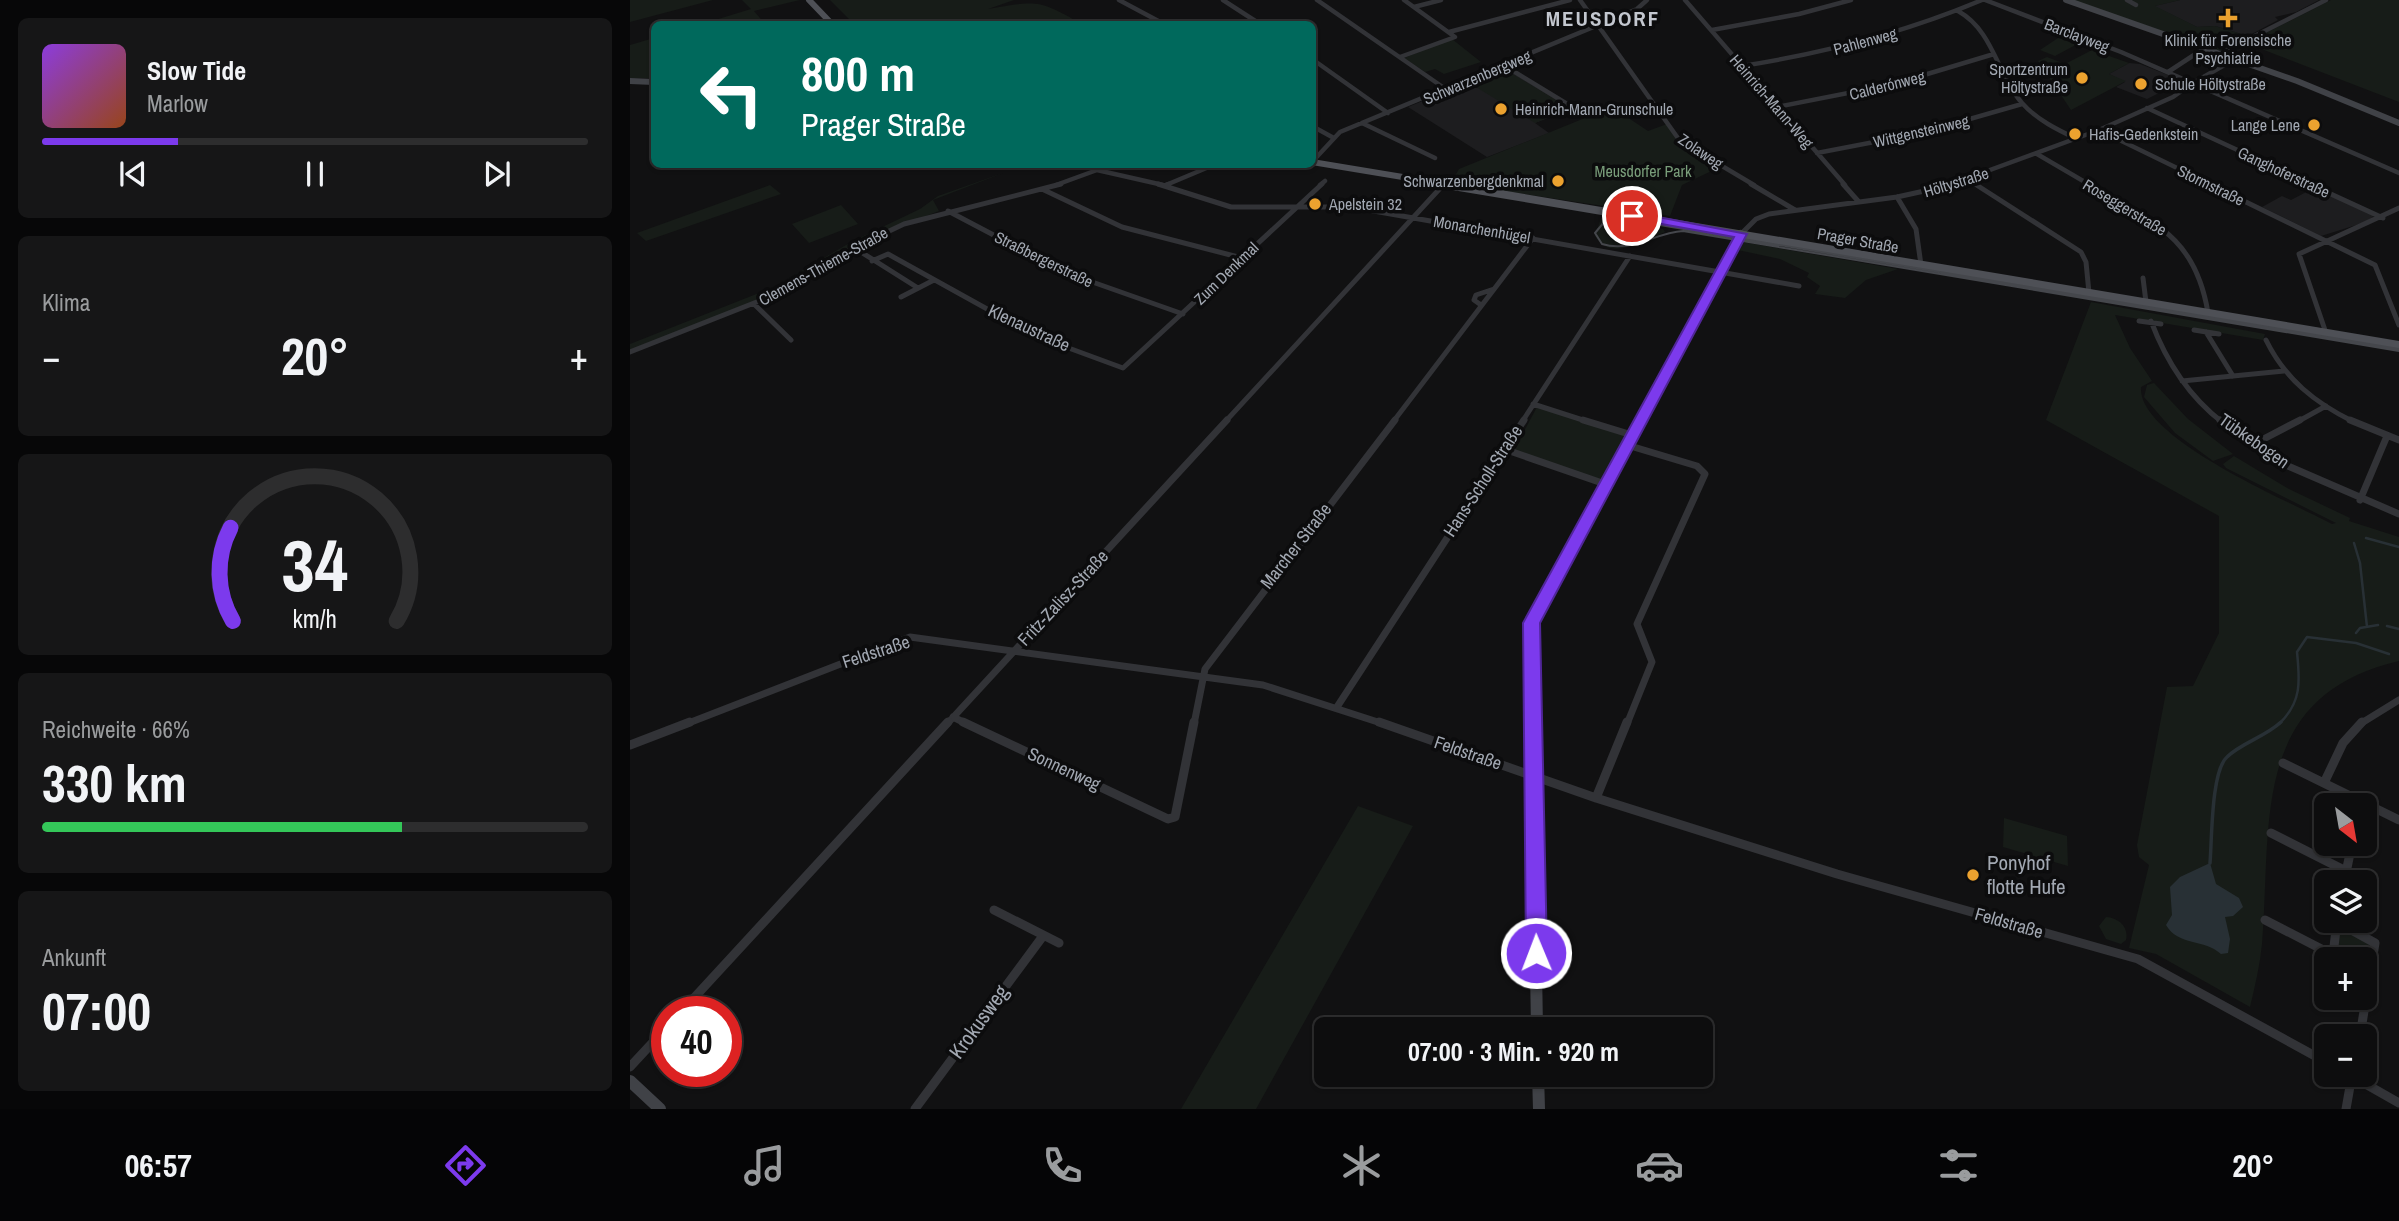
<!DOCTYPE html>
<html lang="de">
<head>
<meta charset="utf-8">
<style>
	body { margin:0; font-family:"Archivo Narrow",sans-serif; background:#161617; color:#f1f3f6; height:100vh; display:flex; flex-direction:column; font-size:26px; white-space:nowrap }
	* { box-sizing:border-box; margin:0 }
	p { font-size:23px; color:#9a9c9e }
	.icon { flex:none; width:38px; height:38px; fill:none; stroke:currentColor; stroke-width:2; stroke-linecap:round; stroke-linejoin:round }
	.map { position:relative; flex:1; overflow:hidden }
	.side { display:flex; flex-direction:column; gap:18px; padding:18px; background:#070708; width:630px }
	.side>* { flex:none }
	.guide { position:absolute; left:21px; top:21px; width:665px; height:147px; border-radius:10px; box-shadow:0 2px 5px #0004,0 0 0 2px #2d2d2e; background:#00695c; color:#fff; overflow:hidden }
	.needle { width:46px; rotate:149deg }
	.tools { position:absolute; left:1684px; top:793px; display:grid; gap:14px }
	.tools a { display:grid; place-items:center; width:63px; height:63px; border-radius:10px; background:#0d0d0e; box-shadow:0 2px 5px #0004,0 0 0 2px #2d2d2e; font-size:35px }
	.speed { position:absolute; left:21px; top:996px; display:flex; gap:14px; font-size:35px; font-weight:700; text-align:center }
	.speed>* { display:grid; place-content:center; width:91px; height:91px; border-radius:50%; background:#0d0d0e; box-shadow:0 2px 5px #0004,0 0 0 2px #2d2d2e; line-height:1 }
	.speed .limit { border:10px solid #d22; background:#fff; color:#111 }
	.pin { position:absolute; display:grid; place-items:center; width:60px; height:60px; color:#fff; margin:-30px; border:4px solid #fff; border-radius:50%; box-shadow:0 2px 7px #0007 }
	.me { position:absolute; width:77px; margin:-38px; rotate:359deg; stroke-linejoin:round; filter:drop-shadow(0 0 5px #0008) }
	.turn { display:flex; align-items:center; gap:24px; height:147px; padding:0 35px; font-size:32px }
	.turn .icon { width:91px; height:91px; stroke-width:2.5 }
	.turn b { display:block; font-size:49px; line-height:60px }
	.big { font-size:52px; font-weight:700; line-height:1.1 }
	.side .widget { flex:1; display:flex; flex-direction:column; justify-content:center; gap:10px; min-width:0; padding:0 24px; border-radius:10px; background:#161617 }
	.side .dial { align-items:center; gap:0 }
	.dial svg { height:182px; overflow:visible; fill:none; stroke:#2d2d2e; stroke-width:7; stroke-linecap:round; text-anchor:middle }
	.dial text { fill:#f1f3f6; stroke:none }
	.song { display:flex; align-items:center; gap:21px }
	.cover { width:84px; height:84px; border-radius:10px; background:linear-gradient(135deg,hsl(270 70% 55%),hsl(20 70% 35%)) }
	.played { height:7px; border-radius:4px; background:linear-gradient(90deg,#7c3aed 25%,#2d2d2e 25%) }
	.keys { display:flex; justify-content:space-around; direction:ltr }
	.heat { display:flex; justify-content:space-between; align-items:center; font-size:38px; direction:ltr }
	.charge { height:10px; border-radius:5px; background:linear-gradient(90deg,#34c759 66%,#2d2d2e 0) }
	.trip { position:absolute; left:684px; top:1017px; width:399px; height:70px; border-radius:10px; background:#0d0d0e; box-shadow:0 2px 5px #0004,0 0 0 2px #2d2d2e; font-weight:700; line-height:70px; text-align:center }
	.dock { display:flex; height:112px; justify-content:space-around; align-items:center; background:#050506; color:#9a9c9e }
	.dock .icon { width:49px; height:49px }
	.dock .selected { color:#7c3aed }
	.dock b { font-size:32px; color:#f1f3f6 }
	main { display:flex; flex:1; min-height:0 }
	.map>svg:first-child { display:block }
	.built { fill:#1d1d1f }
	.green { fill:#171c18 }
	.water { fill:#283035 }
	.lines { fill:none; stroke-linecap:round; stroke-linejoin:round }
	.stream-far1 { stroke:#283035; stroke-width:2.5 }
	.stream { stroke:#283035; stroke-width:3.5 }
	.street-far3 { stroke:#323337; stroke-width:4.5 }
	.street-far2 { stroke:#323337; stroke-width:5 }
	.street-far1 { stroke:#323337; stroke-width:7 }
	.street { stroke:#323337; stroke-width:9 }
	.secondary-far3 { stroke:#404247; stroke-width:6 }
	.secondary-far2 { stroke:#404247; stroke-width:8 }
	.secondary-far1 { stroke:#404247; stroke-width:10 }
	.secondary { stroke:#404247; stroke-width:12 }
	.primary-far1 { stroke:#4e5056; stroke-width:6 }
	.primary { stroke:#4e5056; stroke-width:8 }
	.tram { stroke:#45474c; stroke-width:2 }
	.route { fill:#7c3aed; stroke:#51269a; stroke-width:2 }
	.poi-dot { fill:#eca22f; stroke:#0c0c0d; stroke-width:2.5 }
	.labels { text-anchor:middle; stroke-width:7; stroke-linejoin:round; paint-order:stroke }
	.far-street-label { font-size:16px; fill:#a2a8b2; stroke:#0c0c0d }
	.far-poi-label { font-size:16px; fill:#a2a8b2; stroke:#0c0c0d; text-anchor:start }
	.far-park-label { font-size:16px; fill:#799d7a; stroke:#0c0c0d }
	.street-label { font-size:18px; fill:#a2a8b2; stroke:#0c0c0d }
	.far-district-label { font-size:21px; font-weight:bold; letter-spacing:2px; fill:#c3c7cf; stroke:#0c0c0d }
	.near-poi-label { font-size:21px; fill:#a2a8b2; stroke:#0c0c0d; text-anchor:start }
	.near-street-label { font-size:21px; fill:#a2a8b2; stroke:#0c0c0d }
</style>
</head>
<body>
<main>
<section class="side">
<div class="widget">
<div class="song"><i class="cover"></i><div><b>Slow Tide</b><p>Marlow</p></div></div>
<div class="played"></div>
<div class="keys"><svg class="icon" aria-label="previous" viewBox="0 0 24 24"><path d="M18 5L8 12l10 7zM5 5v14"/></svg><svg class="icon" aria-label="pause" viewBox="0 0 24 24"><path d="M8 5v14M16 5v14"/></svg><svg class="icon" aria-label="next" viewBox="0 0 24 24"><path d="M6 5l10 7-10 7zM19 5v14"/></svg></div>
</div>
<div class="widget"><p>Klima</p>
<div class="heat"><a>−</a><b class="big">20°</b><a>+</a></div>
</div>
<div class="widget dial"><svg viewBox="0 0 100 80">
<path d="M14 69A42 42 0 1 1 86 69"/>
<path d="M14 69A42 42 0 0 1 13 28" stroke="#7c3aed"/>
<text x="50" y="56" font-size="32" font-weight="700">34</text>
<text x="50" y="72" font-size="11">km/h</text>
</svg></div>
<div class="widget"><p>Reichweite · 66%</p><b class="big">330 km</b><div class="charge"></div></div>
<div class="widget"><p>Ankunft</p><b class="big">07:00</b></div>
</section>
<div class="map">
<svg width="1769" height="1109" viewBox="0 0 1769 1109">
	<rect width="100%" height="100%" fill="#111112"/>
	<!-- built -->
	<path class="built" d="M1550,0h139l-23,12 -21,5 3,3 -30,16 -33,-10 -18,1 -43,-21z
		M1499,63l11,1 43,17 -36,18 -31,-12 9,-5 -16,-8z
		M868,70l11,1 63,38 -37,14 14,10 -62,24 -79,-50z
		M1684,188l58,27 1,2 -7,5 -45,14 -59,-29 20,-11 9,4z"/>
	<!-- green -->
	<path class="green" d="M0,0h83l-83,22z
		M112,0h58l-46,11 11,13h-63l49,-15z
		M200,0h184l-26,9c51,-9 51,-9 94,15h-228z
		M1442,0h108l-25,6 42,21 18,-1 33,10 -28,15z
		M1701,0h68v102l-153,-59z
		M1437,32l29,11 -13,-2 -28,15 -15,-6z
		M24,38v40h-24v-33z
		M822,39l29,23 -37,12 -9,-5 -10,3 -21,-14z
		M1462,50l37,13 -20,11 17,7 -55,29 -33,-49 9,-4 18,7z
		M869,72h10l61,36 -35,15 -64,-39z
		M982,107l36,24 19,-7 13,17 42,25 -40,19 -12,31 -219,-33 8,-14z
		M373,173l-70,27 6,11 -84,33 -95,55 -130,51v-6l144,-57 79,-46 67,-32 18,-13z
		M140,185l11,9 -135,47 -9,-8z
		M211,205l17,19 -49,19 -17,-19z
		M975,217l58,12 2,3c-21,8 -54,31 -70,4l6,-18z
		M1112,242l156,27 -32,11 -21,18 -30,-4 5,-8 -13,-9 2,-4 -29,-14 -42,-9z
		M1461,302l174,32 -2,6 -148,-25 15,33 22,33 -11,6c-4,51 150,115 191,137l4,-1 -110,-55 -3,-4 11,-8 55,33 61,29 -1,3 50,16v124c-150,35 -127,162 -137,283 -2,21 -7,42 -12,63l-94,-53 -27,-6 20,-83 -10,-8 -2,-12 30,-158 26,-1 26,-53v-117l-173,-96z
		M1524,383l34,36 45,35 -20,7 -38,-28 -31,-36 3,-12z
		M907,407l89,29 -25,45 -87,-31z
		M728,806l55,20 -157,283h-75z
		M1374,818l63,18 1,30 -65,-19z
		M1476,917c13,1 23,10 20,23l-5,4 -15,-5 -7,-13z
		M1707,922l38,21 -4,33 -7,-4v-13h-24l-7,-4z"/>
	<!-- water -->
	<path class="water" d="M1580,863l6,21 23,14 4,9 -10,9 -8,1 5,22 -2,14 -7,1c-16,-15 -43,-8 -55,-29l6,-10 -2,-28 10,-10z"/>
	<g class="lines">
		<!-- stream-far1 -->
		<path class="stream-far1" d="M1736,538l33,9
			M1724,543l6,20 7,64
			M1757,626l12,3
			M1726,633l4,-5 18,-3
			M1649,724c23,-22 21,-43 18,-72l10,-15 49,6 33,11"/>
		<!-- stream -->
		<path class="stream" d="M1580,863c2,-23 1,-92 17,-106 14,-14 38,-20 54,-35"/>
		<!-- street-far3 -->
		<path class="street-far3" d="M489,0l45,24
			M593,0l37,24
			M687,0l130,90
			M950,0l100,141 74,44
			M1055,0l160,185
			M1355,0l136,52 278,121
			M1497,0l9,5
			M784,7l27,-7
			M1328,11c36,20 39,64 64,92 15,17 36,27 55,36
			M1082,30l87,-16 52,-14
			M819,32l121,-32
			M1589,54l107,-54
			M770,57l55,-20 -51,-37
			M682,59l76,54
			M875,66l77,47
			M1112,66c83,-13 162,-33 240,-66
			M1538,72l29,-19
			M1563,83l42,-24
			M1147,107l117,-23 100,-30
			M1517,108l166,77
			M732,123l73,35
			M682,126l20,11
			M1469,130l113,55
			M1187,153l104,-20 101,-29
			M1407,154l53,31
			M682,162l28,-30 297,-123 10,-9
			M1338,179l10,6
			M426,185l41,-15 66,15
			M536,185l50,-21
			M690,185l5,-4
			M1319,185l150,-55 74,-33 20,-14"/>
		<!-- street-far2 -->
		<path class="street-far2" d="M528,184l73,23h115l22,3 431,76
			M1121,184l44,26
			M1213,184l15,17
			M1345,184l106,68 5,10 3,31
			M1457,184c63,37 108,49 121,129
			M1579,184l166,81 24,60
			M1679,184l74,34
			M536,185l3,-1
			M414,190l78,37 120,31
			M1267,197l19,32 5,36
			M318,211l116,61 119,42
			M1111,234l15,-15 13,-5 128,-17 59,-13
			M223,247l65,41
			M242,261l16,-7 148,82 87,32 199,-184
			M1513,278l3,24
			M271,297l33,-17
			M124,304l37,36
			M851,305l-7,-5 2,-5 18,-6
			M1509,321l22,3
			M1521,321c15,40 36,74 71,101
			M1564,330l25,4
			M1576,332l27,44
			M1696,333l-27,-79 100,-46
			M1636,340c19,39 49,63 88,82
			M0,352l137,-54 76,-45 61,-29 157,-40
			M1552,381l102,-10
			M903,404l56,18
			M595,422l219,-238
			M763,422l140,-184
			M892,422l108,-166
			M1667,422l29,-16"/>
		<!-- street-far1 -->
		<path class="street-far1" d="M953,420l49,15
			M1590,420l68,46 111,48
			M1720,420l49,20
			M1624,444l46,-24
			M874,449l101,35
			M1730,500l27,-64
			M707,707l187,-287
			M323,717l14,7
			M56,724l224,-87 353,48 121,39
			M317,724l280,-304
			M564,724l11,-55 190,-249
			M997,724l25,-62 -15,-38 68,-150 -8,-8 -70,-21
			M1730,724l39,-24"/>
		<!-- street -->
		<path class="street" d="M333,722l205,97 7,-2 19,-95
			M749,722l217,76 241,76 301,85 188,103
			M0,745l60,-23
			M1653,763l116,57
			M1694,783l19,-40 19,-21
			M966,798l31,-76
			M1641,833l75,38
			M1714,882l8,-38
			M364,910l65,33
			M1635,920l68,35
			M1707,921l-4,34 7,4
			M1707,922l38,21 -15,93
			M51,1012l267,-290
			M0,1067l37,-40
			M1718,1074l51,29
			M285,1109l128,-173
			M1716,1109l6,-34"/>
		<!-- secondary-far3 -->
		<path class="secondary-far3" d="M1436,0l231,81 102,42
			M0,81l24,1"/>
		<!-- secondary-far2 -->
		<path class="secondary-far2" d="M1010,422l101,-188"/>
		<!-- secondary-far1 -->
		<path class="secondary-far1" d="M902,724l-1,-101 110,-203"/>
		<!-- secondary -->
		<path class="secondary" d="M902,722l5,307
			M908,1074l1,35
			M0,1081l30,28"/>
		<!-- primary-far1 -->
		<path class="primary-far1" d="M179,0l23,24
			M682,162l139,23"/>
		<!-- primary -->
		<path class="primary" d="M811,184l958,161"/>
		<!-- tram -->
		<path class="tram" d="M1769,349l-763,-128h-31l-10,12 7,11c29,9 52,-11 81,-13l716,120"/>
	</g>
	<!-- route -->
	<path class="route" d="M1002,212l115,22 -207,389 7,330 -3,7 -8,3 -7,-3 -3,-7 -3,-330 211,-386 -106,-19 -1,-2z"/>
	<!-- markers -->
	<g class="poi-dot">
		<path d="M1594.5 7.5h7v7h7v7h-7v7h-7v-7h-7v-7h7z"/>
		<circle cx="1452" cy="78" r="7"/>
		<circle cx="1511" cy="84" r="7"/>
		<circle cx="871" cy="109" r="7"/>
		<circle cx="1684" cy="125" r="7"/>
		<circle cx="1445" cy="134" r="7"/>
		<circle cx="928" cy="181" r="7"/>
		<circle cx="685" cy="204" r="7"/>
		<circle cx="1343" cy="875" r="7"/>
	</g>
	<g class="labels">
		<!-- far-street labels -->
		<g class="far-street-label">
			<text transform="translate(1447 35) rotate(21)" y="6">Barclayweg</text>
			<text transform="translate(1235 41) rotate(-15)" y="6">Pahlenweg</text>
			<text transform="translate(847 77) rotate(-23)" y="6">Schwarzenbergweg</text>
			<text transform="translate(1257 85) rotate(-14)" y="6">Calderónweg</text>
			<text transform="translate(1142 101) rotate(49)" y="6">Heinrich-Mann-Weg</text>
			<text transform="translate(1291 131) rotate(-13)" y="6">Wittgensteinweg</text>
			<text transform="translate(1071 151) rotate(34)" y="6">Zolaweg</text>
			<text transform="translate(1654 172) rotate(25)" y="6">Ganghoferstraße</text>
			<text transform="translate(1326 182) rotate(-17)" y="6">Höltystraße</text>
			<text transform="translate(1581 185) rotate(26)" y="6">Stormstraße</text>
			<text transform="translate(1495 207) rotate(31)" y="6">Roseggerstraße</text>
			<text transform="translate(852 229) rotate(10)" y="6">Monarchenhügel</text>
			<text transform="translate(1228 240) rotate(10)" y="6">Prager Straße</text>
			<text transform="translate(414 259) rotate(26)" y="6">Straßbergerstraße</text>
			<text transform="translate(193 266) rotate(-29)" y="6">Clemens-Thieme-Straße</text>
			<text transform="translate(596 273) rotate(-44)" y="6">Zum Denkmal</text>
		</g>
		<!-- far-poi labels -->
		<g class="far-poi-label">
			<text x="1598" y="46" text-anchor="middle">Klinik für Forensische<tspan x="1598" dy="18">Psychiatrie</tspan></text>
			<text x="1438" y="75" text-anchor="end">Sportzentrum<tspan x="1438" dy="18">Höltystraße</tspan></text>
			<text x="1525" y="90">Schule Höltystraße</text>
			<text x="885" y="115">Heinrich-Mann-Grunschule</text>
			<text x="1670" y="131" text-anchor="end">Lange Lene</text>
			<text x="1459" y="140">Hafis-Gedenkstein</text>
			<text x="914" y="187" text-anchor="end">Schwarzenbergdenkmal</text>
			<text x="699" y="210">Apelstein 32</text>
		</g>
		<!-- far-park labels -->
		<g class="far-park-label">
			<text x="1013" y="177">Meusdorfer Park</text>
		</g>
		<!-- street labels -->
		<g class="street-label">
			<text transform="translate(399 328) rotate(25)" y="6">Klenaustraße</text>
			<text transform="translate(1624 441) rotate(35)" y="6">Tübkebogen</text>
			<text transform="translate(853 481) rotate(-57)" y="6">Hans-Scholl-Straße</text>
			<text transform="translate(666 546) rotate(-52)" y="6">Marcher Straße</text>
			<text transform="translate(433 598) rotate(-47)" y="6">Fritz-Zalisz-Straße</text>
			<text transform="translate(246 652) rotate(-18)" y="6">Feldstraße</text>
			<text transform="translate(838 753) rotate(19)" y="6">Feldstraße</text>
			<text transform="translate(434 769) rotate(25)" y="6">Sonnenweg</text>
			<text transform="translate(1379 923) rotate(16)" y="6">Feldstraße</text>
		</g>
		<!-- far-district labels -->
		<g class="far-district-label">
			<text x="973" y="26">MEUSDORF</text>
		</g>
		<!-- near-poi labels -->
		<g class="near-poi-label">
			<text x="1357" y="870">Ponyhof<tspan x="1357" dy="24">flotte Hufe</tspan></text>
		</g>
		<!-- near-street labels -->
		<g class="near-street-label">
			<text transform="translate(349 1022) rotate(-54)" y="7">Krokusweg</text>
		</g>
	</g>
</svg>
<div class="tools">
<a><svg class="needle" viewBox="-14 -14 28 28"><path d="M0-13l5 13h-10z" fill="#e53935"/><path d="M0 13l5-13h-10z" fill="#9a9c9e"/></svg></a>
<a><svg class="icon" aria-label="layers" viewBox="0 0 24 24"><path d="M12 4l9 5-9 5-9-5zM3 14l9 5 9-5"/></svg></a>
<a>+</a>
<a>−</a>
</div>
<div class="speed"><div class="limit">40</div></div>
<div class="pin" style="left:1002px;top:216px;background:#d93025"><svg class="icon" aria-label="arrive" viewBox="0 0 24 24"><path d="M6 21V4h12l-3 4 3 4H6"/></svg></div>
<svg class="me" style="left:906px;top:953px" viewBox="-20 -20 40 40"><circle r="17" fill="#7c3aed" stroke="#fff" stroke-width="3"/><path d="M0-11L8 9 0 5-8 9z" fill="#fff"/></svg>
<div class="trip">07:00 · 3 Min. · 920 m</div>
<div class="guide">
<div class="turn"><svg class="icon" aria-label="left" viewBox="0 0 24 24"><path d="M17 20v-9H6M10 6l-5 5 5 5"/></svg><div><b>800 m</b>Prager Straße</div></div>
</div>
</div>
</main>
<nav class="dock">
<b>06:57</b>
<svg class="icon selected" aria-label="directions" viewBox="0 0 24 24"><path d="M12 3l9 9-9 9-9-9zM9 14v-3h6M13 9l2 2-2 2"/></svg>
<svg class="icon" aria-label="music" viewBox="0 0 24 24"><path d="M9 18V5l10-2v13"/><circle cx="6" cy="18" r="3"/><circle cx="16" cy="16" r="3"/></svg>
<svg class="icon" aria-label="phone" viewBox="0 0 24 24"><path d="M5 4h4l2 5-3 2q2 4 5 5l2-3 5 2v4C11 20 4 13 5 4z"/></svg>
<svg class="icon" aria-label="climate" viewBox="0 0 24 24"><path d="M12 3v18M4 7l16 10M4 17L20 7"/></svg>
<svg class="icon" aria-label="car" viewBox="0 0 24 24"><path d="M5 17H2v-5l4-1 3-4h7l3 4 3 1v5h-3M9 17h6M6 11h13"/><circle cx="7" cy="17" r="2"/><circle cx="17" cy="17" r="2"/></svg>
<svg class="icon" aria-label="filters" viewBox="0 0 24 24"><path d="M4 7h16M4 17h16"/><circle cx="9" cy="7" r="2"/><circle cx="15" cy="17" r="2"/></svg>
<b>20°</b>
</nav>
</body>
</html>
